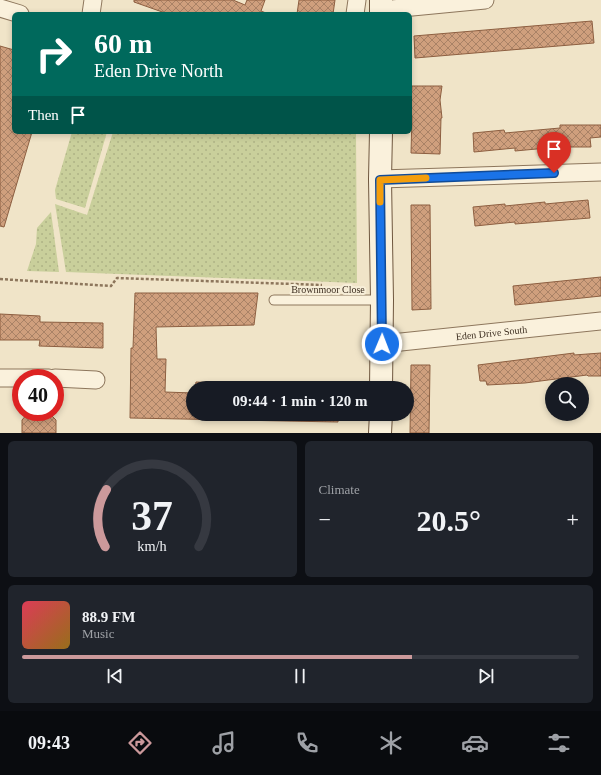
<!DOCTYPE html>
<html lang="en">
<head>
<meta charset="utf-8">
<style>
	body { margin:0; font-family:Georgia,serif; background:#20242c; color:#f1f3f6; height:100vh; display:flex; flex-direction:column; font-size:15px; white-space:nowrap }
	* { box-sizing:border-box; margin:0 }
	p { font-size:13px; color:#9ea1a6 }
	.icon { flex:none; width:22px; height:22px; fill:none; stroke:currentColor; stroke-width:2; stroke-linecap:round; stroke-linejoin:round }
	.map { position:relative; height:433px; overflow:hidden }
	.sheet { display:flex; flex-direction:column; gap:8px; padding:8px; background:#0d0f14; flex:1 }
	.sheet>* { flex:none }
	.hud { position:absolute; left:12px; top:12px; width:400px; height:122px; border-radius:6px; box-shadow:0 2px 6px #0003; background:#00695c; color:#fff; overflow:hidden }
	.controls { position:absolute; left:545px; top:377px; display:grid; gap:8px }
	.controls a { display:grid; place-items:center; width:44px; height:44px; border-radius:50%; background:#171b24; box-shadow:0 2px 6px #0003; font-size:20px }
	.speed { position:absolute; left:12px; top:369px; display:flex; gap:8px; font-size:20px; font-weight:700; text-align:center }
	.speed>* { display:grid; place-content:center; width:52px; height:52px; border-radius:50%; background:#171b24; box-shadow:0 2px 6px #0003; line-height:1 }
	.speed .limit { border:6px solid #d22; background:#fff; color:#111 }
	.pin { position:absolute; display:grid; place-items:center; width:34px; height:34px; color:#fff; margin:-41px -17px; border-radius:50% 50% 50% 0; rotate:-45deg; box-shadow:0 0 4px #0007 }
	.pin .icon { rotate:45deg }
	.me { position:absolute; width:44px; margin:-22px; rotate:1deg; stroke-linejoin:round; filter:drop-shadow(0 0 3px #0008) }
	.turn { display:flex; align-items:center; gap:14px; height:84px; padding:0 16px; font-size:18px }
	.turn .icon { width:52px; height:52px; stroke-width:2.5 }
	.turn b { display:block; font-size:28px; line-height:34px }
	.then { display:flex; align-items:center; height:38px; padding:0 16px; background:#0003; gap:8px; font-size:15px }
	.big { font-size:30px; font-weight:700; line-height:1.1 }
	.sheet .card { flex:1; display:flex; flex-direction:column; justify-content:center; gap:6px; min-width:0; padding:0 14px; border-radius:6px; background:#20242c }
	.sheet .dial { align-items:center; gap:0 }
	.dial svg { height:104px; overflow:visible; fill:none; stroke:#363941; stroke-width:7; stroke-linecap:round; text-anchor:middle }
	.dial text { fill:#f1f3f6; stroke:none }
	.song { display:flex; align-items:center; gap:12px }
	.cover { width:48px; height:48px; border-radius:6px; background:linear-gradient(135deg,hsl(350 70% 55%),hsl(40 70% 35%)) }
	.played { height:4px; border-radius:2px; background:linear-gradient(90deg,#cc999b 70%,#363941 70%) }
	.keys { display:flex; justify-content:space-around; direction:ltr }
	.heat { display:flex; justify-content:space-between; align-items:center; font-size:22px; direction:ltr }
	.sheet .tiles { flex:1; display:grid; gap:8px; grid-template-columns:1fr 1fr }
	.card:last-child { grid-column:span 2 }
	.trip { position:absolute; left:186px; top:381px; width:228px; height:40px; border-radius:20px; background:#171b24; box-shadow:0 2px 6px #0003; font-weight:700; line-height:40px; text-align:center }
	.menu { display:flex; height:64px; justify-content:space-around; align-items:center; background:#090b0e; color:#9ea1a6 }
	.menu .icon { width:28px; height:28px }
	.menu .selected { color:#cc999b }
	.menu b { font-size:18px; color:#f1f3f6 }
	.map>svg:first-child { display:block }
	.grass { fill:url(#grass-dots) }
	.building { fill:url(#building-cross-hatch); stroke:#8d5f41 }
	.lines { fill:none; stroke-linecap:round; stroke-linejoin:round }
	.lane-casing { stroke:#8d765c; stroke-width:11 }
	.street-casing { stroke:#8d765c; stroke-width:19 }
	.secondary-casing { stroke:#6f573f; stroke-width:24 }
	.path { stroke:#8d765c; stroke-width:2.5; stroke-dasharray:3 2; stroke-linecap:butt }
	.lane { stroke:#faf1dc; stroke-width:9 }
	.street { stroke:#faf1dc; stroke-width:17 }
	.secondary { stroke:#faf1dc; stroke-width:22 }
	.route-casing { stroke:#114b97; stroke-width:10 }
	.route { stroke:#1a73e8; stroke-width:7 }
	.slow { stroke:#f59e0b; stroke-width:7 }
	.labels { text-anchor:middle; stroke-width:4; stroke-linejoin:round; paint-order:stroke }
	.street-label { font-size:10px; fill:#3d2e20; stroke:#f7eed8 }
</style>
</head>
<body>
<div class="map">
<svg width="601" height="433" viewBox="0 0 601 433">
	<defs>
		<pattern id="grass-dots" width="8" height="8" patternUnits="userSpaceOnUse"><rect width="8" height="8" fill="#c9cf9b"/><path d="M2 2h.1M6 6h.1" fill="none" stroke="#aeb285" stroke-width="1.8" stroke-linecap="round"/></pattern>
		<pattern id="building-cross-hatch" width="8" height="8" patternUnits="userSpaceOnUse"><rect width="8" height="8" fill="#cf9f7d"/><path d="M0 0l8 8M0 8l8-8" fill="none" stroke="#a98266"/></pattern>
	</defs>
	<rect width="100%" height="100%" fill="#f0e4c8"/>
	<!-- grass -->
	<path class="grass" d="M72,132h35l-22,76 -29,-9 -1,-9z
		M113,132h243l1,151 -291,-11 -11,-68 32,11z
		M51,212l8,60 -32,-1 9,-27 1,-16z"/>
	<!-- building -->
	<path class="building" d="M134,0h99l12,5 2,-5h18l-4,11 5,2v1h-98l-34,-12z
		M299,0h36l-2,14h-36z
		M592,21l2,22 -179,15 -1,-22z
		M0,46l14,4v82h18l-28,95 -4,-1z
		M412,86h30l-2,14 2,18h-1l-1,36 -29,-1 1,-37h-2v-4z
		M560,125h41v12l-11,1 1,9h-44v1l-32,3v-3l-41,4 -1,-19 31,-3 1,3 55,-5z
		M588,200l2,18 -75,6v-2l-40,4 -2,-19 32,-3v2l40,-4v2z
		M411,205h19l1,104 -19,1z
		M601,277v19l-86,9 -2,-19z
		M135,293h123l-4,32 -98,2 1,32h9l-1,33 28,1v21h145v8l-208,-4 1,-70h2z
		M0,314l40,2v6l63,1v25l-64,-2 1,-6h-40z
		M574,353v2l27,-2v23h-13l-1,-1 -62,8 -38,2 -1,-4h-6l-2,-16z
		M411,365h19l-1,68h-19z
		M196,382l143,6h-144z
		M28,413l22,1 6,6v13h-34v-13z"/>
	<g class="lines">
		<!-- lane casing -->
		<g class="lane-casing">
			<path id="lane" d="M274,300h108"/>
		</g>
		<!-- street casing -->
		<g class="street-casing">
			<g id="street">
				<path d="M0,8l20,6"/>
				<path d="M381,10l104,-10"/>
				<path d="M91,14l2,-14"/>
				<path d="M355,14l2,-14"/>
				<path d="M380,179l221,-7"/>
				<path id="s1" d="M382,344l219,-23"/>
				<path d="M0,378h49"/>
				<path d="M55,378l41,2"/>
			</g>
		</g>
		<!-- secondary casing -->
		<g class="secondary-casing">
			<path id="secondary" d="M381,14v-14
				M381,132l-1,47 2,121 -1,88
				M380,433l1,-19"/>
		</g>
		<!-- path -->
		<path class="path" d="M0,279l111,7 6,-8 205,7"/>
		<!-- lane -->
		<use href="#lane" class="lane"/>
		<!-- street -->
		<use href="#street" class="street"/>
		<!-- secondary -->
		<use href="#secondary" class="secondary"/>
	</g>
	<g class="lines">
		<!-- route casing -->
		<g class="route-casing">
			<path id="route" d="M382,344l-2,-164 174,-7"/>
		</g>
		<!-- route -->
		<use href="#route" class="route"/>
		<!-- slow -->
		<path class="slow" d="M380,202v-22l46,-2"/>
	</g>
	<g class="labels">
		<!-- street labels -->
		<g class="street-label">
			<text x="328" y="293">Brownmoor Close</text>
			<text dy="4" stroke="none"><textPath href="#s1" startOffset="110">Eden Drive South</textPath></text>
		</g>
	</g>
</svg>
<div class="controls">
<a><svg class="icon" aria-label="search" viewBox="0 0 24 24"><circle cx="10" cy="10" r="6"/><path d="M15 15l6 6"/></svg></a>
</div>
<div class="speed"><div class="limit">40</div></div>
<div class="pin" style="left:554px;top:173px;background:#d93025"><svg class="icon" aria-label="arrive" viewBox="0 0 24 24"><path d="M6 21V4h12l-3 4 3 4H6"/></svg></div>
<svg class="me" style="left:382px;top:344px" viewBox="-20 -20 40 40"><circle r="17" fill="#1a73e8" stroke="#fff" stroke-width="3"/><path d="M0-11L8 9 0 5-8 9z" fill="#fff"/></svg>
<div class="trip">09:44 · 1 min · 120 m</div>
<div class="hud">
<div class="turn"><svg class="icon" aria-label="right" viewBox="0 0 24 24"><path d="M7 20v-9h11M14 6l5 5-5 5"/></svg><div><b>60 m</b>Eden Drive North</div></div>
<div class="then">Then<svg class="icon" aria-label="arrive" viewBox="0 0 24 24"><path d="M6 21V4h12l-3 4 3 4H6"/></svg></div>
</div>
</div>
<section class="sheet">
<div class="tiles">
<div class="card dial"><svg viewBox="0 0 100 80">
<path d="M14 69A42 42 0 1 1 86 69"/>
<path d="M14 69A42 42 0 0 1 15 25" stroke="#cc999b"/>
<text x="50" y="56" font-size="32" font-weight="700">37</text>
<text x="50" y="72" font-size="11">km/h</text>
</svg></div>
<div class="card"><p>Climate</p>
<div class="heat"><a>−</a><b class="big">20.5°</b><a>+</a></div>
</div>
<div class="card">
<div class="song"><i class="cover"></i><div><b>88.9 FM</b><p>Music</p></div></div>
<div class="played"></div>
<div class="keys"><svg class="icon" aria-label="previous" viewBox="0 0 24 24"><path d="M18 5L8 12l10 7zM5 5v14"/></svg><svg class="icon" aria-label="pause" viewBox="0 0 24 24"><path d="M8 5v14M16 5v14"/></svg><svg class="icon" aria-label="next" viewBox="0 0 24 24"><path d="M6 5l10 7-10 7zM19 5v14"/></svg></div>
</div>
</div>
</section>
<nav class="menu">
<b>09:43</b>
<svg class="icon selected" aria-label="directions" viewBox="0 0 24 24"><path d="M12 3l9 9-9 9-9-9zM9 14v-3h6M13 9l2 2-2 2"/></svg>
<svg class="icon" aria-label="music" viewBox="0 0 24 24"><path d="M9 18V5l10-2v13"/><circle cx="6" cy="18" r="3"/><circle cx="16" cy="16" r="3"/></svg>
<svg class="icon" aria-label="phone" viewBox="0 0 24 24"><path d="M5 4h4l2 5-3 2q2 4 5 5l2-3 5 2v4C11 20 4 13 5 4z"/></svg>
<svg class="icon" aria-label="climate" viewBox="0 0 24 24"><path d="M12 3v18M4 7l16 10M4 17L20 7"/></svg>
<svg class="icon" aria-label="car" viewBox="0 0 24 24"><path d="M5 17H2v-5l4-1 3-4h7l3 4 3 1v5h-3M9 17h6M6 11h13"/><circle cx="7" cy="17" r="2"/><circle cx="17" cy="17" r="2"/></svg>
<svg class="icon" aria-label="filters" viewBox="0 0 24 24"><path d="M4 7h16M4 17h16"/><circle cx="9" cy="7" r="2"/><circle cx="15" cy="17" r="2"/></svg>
</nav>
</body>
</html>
